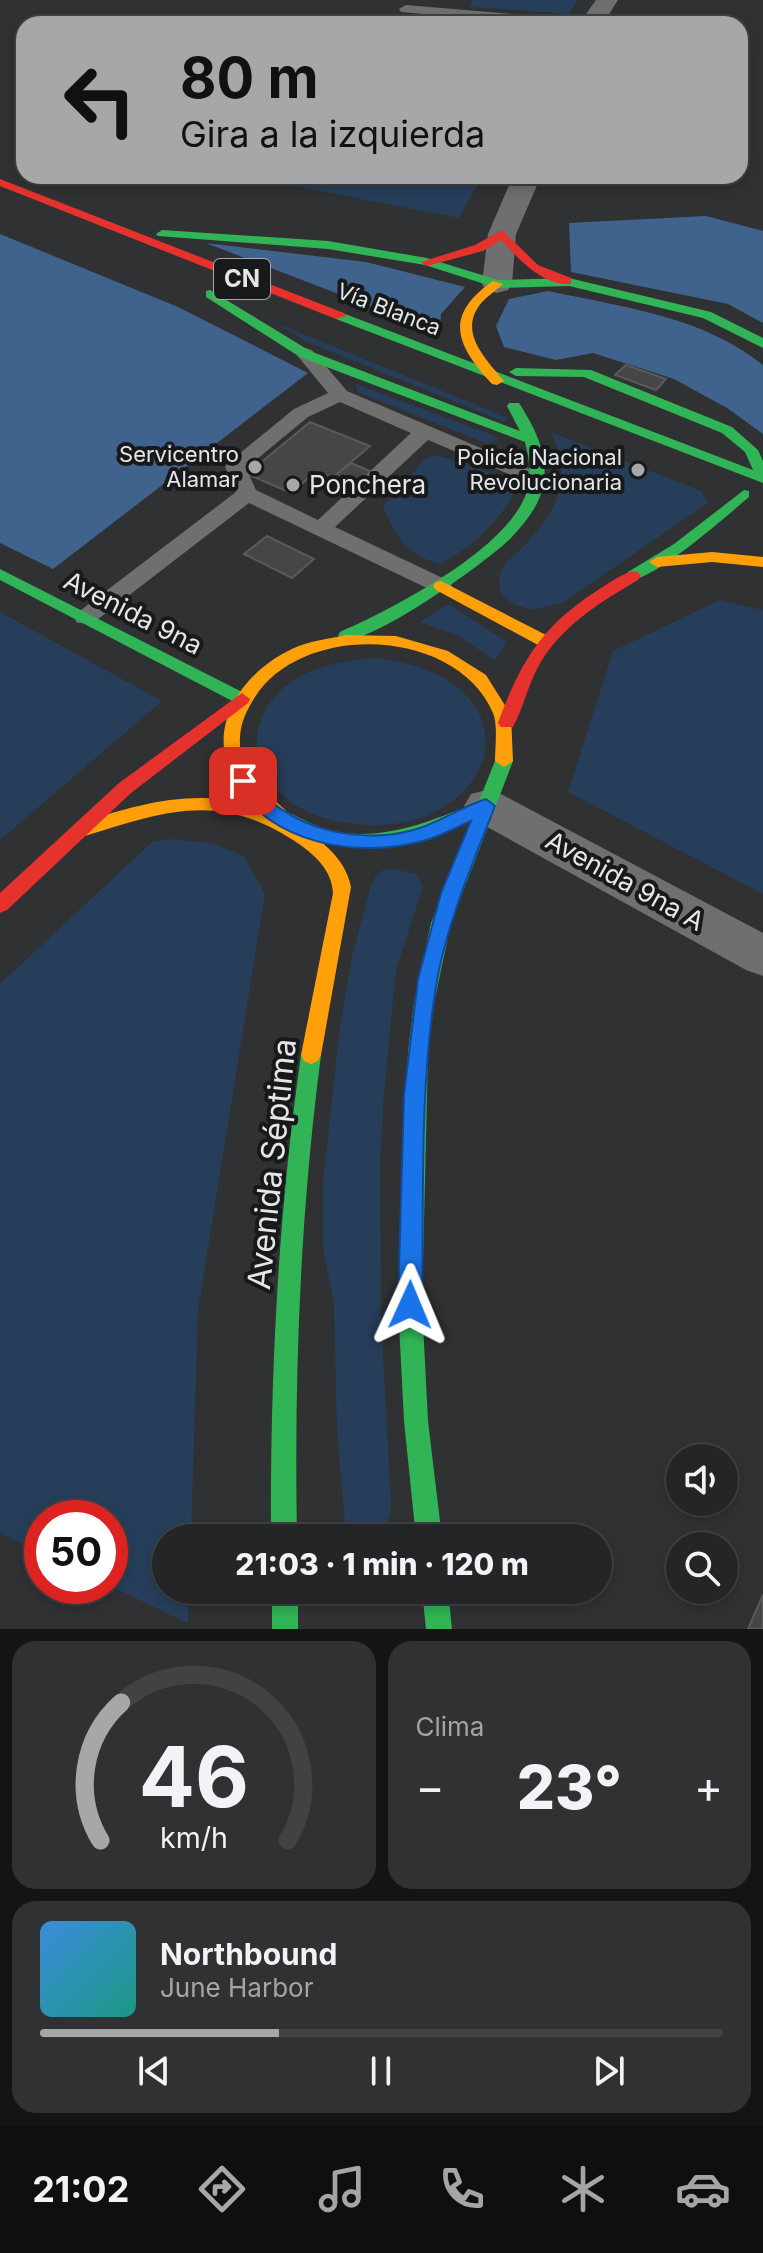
<!DOCTYPE html>
<html lang="es">
<head>
<meta charset="utf-8">
<style>
	body { margin:0; font-family:Inter,sans-serif; background:#303132; color:#f1f3f6; height:100vh; display:flex; flex-direction:column; font-size:30px; white-space:nowrap }
	* { box-sizing:border-box; margin:0 }
	p { font-size:26px; color:#a3a5a7 }
	.icon { flex:none; width:44px; height:44px; fill:none; stroke:currentColor; stroke-width:2; stroke-linecap:round; stroke-linejoin:round }
	.map { position:relative; height:1629px; overflow:hidden }
	.drawer { display:flex; flex-direction:column; gap:12px; padding:12px; background:#141415; flex:1 }
	.drawer>* { flex:none }
	.guide { position:absolute; left:16px; top:16px; width:732px; height:168px; border-radius:24px; box-shadow:0 4px 12px #0003,0 0 0 2px #414243; background:#a6a7a9; color:#111; overflow:hidden }
	.fabs { position:absolute; left:666px; top:1444px; display:grid; gap:16px }
	.fabs a { display:grid; place-items:center; width:72px; height:72px; border-radius:50%; background:#242526; box-shadow:0 4px 12px #0003,0 0 0 2px #414243; font-size:40px }
	.speed { position:absolute; left:24px; top:1500px; display:flex; gap:16px; font-size:40px; font-weight:700; text-align:center }
	.speed>* { display:grid; place-content:center; width:104px; height:104px; border-radius:50%; background:#242526; box-shadow:0 4px 12px #0003,0 0 0 2px #414243; line-height:1 }
	.speed .limit { border:12px solid #d22; background:#fff; color:#111 }
	.pin { position:absolute; display:grid; place-items:center; width:68px; height:68px; color:#fff; margin:-34px; border-radius:16px; box-shadow:0 4px 12px #0006 }
	.me { position:absolute; width:88px; margin:-44px; rotate:1deg; stroke-linejoin:round; filter:drop-shadow(0 0 6px #0008) }
	.turn { display:flex; align-items:center; gap:28px; height:168px; padding:0 32px; font-size:36px }
	.turn .icon { width:104px; height:104px; stroke-width:2.5 }
	.turn b { display:block; font-size:56px; line-height:68px }
	.big { font-size:60px; font-weight:800; line-height:1.1 }
	.drawer .tile { flex:1; display:flex; flex-direction:column; justify-content:center; gap:12px; min-width:0; padding:0 28px; border-radius:24px; background:#303132 }
	.drawer .dial { align-items:center; gap:0 }
	.dial svg { height:208px; overflow:visible; fill:none; stroke:#414243; stroke-width:7; stroke-linecap:round; text-anchor:middle }
	.dial text { fill:#f1f3f6; stroke:none }
	.song { display:flex; align-items:center; gap:24px }
	.cover { width:96px; height:96px; border-radius:12px; background:linear-gradient(135deg,hsl(210 70% 55%),hsl(170 70% 35%)) }
	.played { height:8px; border-radius:4px; background:linear-gradient(90deg,#a6a7a9 35%,#414243 35%) }
	.keys { display:flex; justify-content:space-around; direction:ltr }
	.heat { display:flex; justify-content:space-between; align-items:center; font-size:44px; direction:ltr }
	.drawer .tiles { flex:1; display:grid; gap:12px; grid-template-columns:1fr 1fr }
	.tile:last-child { grid-column:span 2 }
	.trip { position:absolute; left:152px; top:1524px; width:460px; height:80px; border-radius:40px; background:#242526; box-shadow:0 4px 12px #0003,0 0 0 2px #414243; font-weight:800; line-height:80px; text-align:center }
	.tab-bar { display:flex; height:128px; justify-content:space-around; align-items:center; background:#0e0f0f; color:#a3a5a7 }
	.tab-bar .icon { width:56px; height:56px }
	.tab-bar .current { color:#a6a7a9 }
	.tab-bar b { font-size:36px; color:#f1f3f6 }
	.map>svg:first-child { display:block }
	.green { fill:#263e5a }
	.forest { fill:#40638d }
	.building { fill:#454647; stroke:#5a5a5c; stroke-width:2 }
	.lines { fill:none; stroke-linecap:round; stroke-linejoin:round }
	.lane { fill:#6f6f6f; fill-rule:evenodd }
	.street { fill:#6f6f6f; fill-rule:evenodd }
	.fast { fill:#30b455; fill-rule:evenodd }
	.slow { fill:#ff9f0a; fill-rule:evenodd }
	.jam { fill:#e5322d; fill-rule:evenodd }
	.route { fill:#1a73e8; stroke:#114b97; stroke-width:2 }
	.poi-dot { fill:#a6a7a9; stroke:#18191a; stroke-width:3 }
	.labels { text-anchor:middle; stroke-width:8; stroke-linejoin:round; paint-order:stroke }
	.far-street-label { font-size:22px; fill:#e5e6e8; stroke:#18191a }
	.far-poi-label { font-size:22px; fill:#e5e6e8; stroke:#18191a; text-anchor:end }
	.shield { fill:#18191a; stroke:#a8a8aa; stroke-width:2 }
	.shield-label { font-size:24px; font-weight:bold; fill:#e5e6e8 }
	.poi-label { font-size:26px; fill:#e5e6e8; stroke:#18191a; text-anchor:start }
	.street-label { font-size:26px; fill:#e5e6e8; stroke:#18191a }
	.near-street-label { font-size:32px; fill:#e5e6e8; stroke:#18191a }
</style>
</head>
<body>
<div class="map">
<svg width="763" height="1629" viewBox="0 0 763 1629">
	<rect width="100%" height="100%" fill="#303133"/>
	<!-- green -->
	<path class="green" d="M473,0h105l-9,14 -100,-7z
		M245,176h237l-23,42z
		M274,322l234,96 -3,4 -198,-80z
		M356,384l144,54 -12,6 -131,-52z
		M551,432l150,59 7,12 -146,100 -31,7 -20,-7 -10,-8c-1,-8 -3,-18 0,-25 5,-9 16,-17 23,-24 33,-36 50,-66 27,-114z
		M436,455l68,22 10,15c-13,29 -46,58 -74,72 -31,-8 -46,-28 -57,-58l43,-48z
		M720,600l43,10v284l-195,-102 45,-141z
		M449,604l58,38 -12,19 -36,-25 -39,-14z
		M0,612l162,89 -162,139z
		M379,658c173,23 116,188 -33,165 -25,-4 -53,-14 -69,-34 -16,-19 -26,-41 -17,-66 18,-50 71,-63 119,-65z
		M171,839l42,5 31,12 21,38 -67,416 -7,228h-25v52h23l-1,33 -78,-37v-68h-68v35l-42,-20v-549l152,-142z
		M387,868l30,6 6,13 -27,83 -12,123 -4,71 1,151 10,191 -5,32h-30l-11,-14 -8,-93 -3,-128 -11,-54v-67l16,-148 13,-78 19,-70 6,-12z"/>
	<!-- forest -->
	<path class="forest" d="M706,216l57,15v92l-35,-19 -157,-32 -2,-49z
		M0,234l178,73 130,66 -255,196 -53,-26z
		M206,243l160,19 99,25 -24,27 -1,19z
		M548,291c75,16 154,25 215,74v69l-36,-26 -53,-29 -81,-26 -37,7 -52,-13 -8,-21 13,-27z"/>
	<!-- building -->
	<path class="building" d="M626,365l40,14 -10,11 -41,-15z
		M310,422l60,24 -38,32 -15,-7 -26,22 -44,-19z
		M351,463l33,14 -17,16 -35,-15z
		M267,536l47,23 -22,19 -48,-24z
		M763,1595v34h-15z"/>
	<g class="lines">
		<!-- lane -->
		<path class="lane" d="M406,5l178,15 7,4h-56l-134,-12 -2,-3z
			M305,348l7,2 35,41 197,84 3,4 -3,4h-14l-102,-43 -93,87 114,54 3,5 -3,5h-16l-184,-88 -156,120h-16l-3,-5 3,-5 159,-121 -11,-25 3,-4 66,-54 34,-16 -32,-39zM340,402l71,31 -93,87 -62,-30 -10,-22 62,-51z"/>
		<!-- street -->
		<path class="street" d="M596,0h22l-15,24h-24z
			M513,176h28l-25,58 -4,50 -4,6 -11,3 -11,-3 -4,-6 6,-50z
			M486,790l15,4 262,139v43l-17,-6 -275,-152 -7,-12 7,-12z"/>
		<!-- fast -->
		<path class="fast" d="M162,230l166,11 99,17 71,22 71,-2 142,34 52,26v10l-60,-30 -134,-32 -72,2 -72,-23 -97,-16 -170,-13 -2,-2z
			M210,290l100,61 210,80 -13,-25 2,-3h10c17,26 33,58 22,90 -5,17 -18,32 -30,45 -23,23 -142,109 -171,102l-2,-4 2,-4c53,-23 170,-84 187,-141 5,-16 2,-33 -2,-49l-225,-85 -94,-60v-6z
			M340,312l413,158 -8,-18 -23,-19 -138,-56 -68,-1 -7,-4 7,-4 75,2 141,57 26,23 5,11v22l-427,-164 -2,-3z
			M744,490l5,1v6c-20,17 -99,87 -121,83l-3,-4 3,-4 46,-28z
			M0,569l248,126 2,4 -8,6 -6,-2 -236,-123z
			M504,755l9,6 -62,162 -17,80 -6,49 -6,252 6,117 14,117h-26l-12,-117 -6,-117 10,-252 6,-49 17,-80 41,-103c-52,22 -105,35 -160,19 -12,-4 -31,-10 -38,-21l3,-5 6,-2c16,5 30,15 46,19 51,13 104,-9 150,-29l16,-40z
			M311,1046l7,3 3,6c-21,161 -27,321 -24,483h-26c-1,-162 7,-322 30,-483l3,-6z
			M272,1590h26v39h-26z
			M422,1590h26l4,39h-26z"/>
		<!-- slow -->
		<path class="slow" d="M493,281l10,3c-8,8 -18,13 -24,22 -20,28 8,54 25,75l-7,4 -5,-1c-36,-39 -49,-68 1,-103z
			M712,552l51,5v10l-51,-5 -55,5 -8,-5 8,-5z
			M441,581l109,56 2,4 -2,4h-12l-102,-55 -3,-4 3,-4z
			M346,635l50,1 52,15 38,24 25,40 2,46 -9,6 -9,-6c0,-14 3,-36 -2,-48 -37,-86 -190,-91 -238,-16 -8,13 -14,24 -15,40 -3,50 49,65 51,83 25,17 54,35 60,67l-30,168 -3,6 -7,3 -7,-3 -3,-6 32,-162c-1,-22 -17,-37 -34,-49 -79,-54 -133,-33 -217,-7l-6,-2 -3,-5 3,-5c59,-21 114,-36 177,-21 -57,-55 -24,-125 39,-155 16,-8 37,-10 54,-14z"/>
		<!-- jam -->
		<path class="jam" d="M0,179l344,134 2,3 -10,3 -336,-133z
			M502,230l36,35 33,13v6c-29,2 -52,-25 -70,-44l-18,11 -56,15 -6,-4 54,-17z
			M633,571l5,1 3,4 -3,4c-39,23 -79,47 -101,89 -10,19 -14,40 -24,58h-12l-3,-4c22,-60 43,-96 97,-131 12,-8 25,-17 38,-21z
			M242,693l8,6 -2,4 -117,90 -124,117 -7,3v-20l119,-110z"/>
	</g>
	<!-- route -->
	<path class="route" d="M243,774l6,2c33,54 116,72 174,51 22,-8 41,-21 63,-28l9,7c-22,57 -47,114 -58,174 -18,107 -13,217 -15,325l-4,8 -8,3 -8,-3 -4,-8 6,-210 14,-116 23,-86 30,-72c-14,6 -30,15 -45,19 -66,20 -157,4 -192,-59z"/>
	<!-- markers -->
	<g class="poi-dot">
		<circle cx="255" cy="467" r="8"/>
		<circle cx="638" cy="470" r="8"/>
		<circle cx="293" cy="485" r="8"/>
	</g>
	<g class="labels">
		<!-- far-street labels -->
		<g class="far-street-label">
			<text transform="translate(389 309) rotate(21)" y="8">Vía Blanca</text>
		</g>
		<!-- far-poi labels -->
		<g class="far-poi-label">
			<text x="239" y="462">Servicentro<tspan x="239" dy="25">Alamar</tspan></text>
			<text x="622" y="465">Policía Nacional<tspan x="622" dy="25">Revolucionaria</tspan></text>
		</g>
		<!-- shield labels -->
		<rect class="shield" x="214" y="259" width="56" height="40" rx="6"/>
		<g class="shield-label">
			<text x="242" y="287">CN</text>
		</g>
		<!-- poi labels -->
		<g class="poi-label">
			<text x="309" y="494">Ponchera</text>
		</g>
		<!-- street labels -->
		<g class="street-label">
			<text transform="translate(133 613) rotate(27)" y="9">Avenida 9na</text>
			<text transform="translate(625 881) rotate(29)" y="9">Avenida 9na A</text>
		</g>
		<!-- near-street labels -->
		<g class="near-street-label">
			<text transform="translate(272 1164) rotate(-84)" y="11">Avenida Séptima</text>
		</g>
	</g>
</svg>
<div class="fabs">
<a><svg class="icon" aria-label="sound" viewBox="0 0 24 24"><path d="M4 9h4l5-4v14l-5-4H4zM17 9q2 3 0 6"/></svg></a>
<a><svg class="icon" aria-label="search" viewBox="0 0 24 24"><circle cx="10" cy="10" r="6"/><path d="M15 15l6 6"/></svg></a>
</div>
<div class="speed"><div class="limit">50</div></div>
<div class="pin" style="left:243px;top:781px;background:#d93025"><svg class="icon" aria-label="arrive" viewBox="0 0 24 24"><path d="M6 21V4h12l-3 4 3 4H6"/></svg></div>
<svg class="me" style="left:410px;top:1305px" viewBox="-20 -20 40 40"><path d="M0-17L14 15 0 8-14 15z" fill="#1a73e8" stroke="#fff" stroke-width="4"/></svg>
<div class="trip">21:03 · 1 min · 120 m</div>
<div class="guide">
<div class="turn"><svg class="icon" aria-label="left" viewBox="0 0 24 24"><path d="M17 20v-9H6M10 6l-5 5 5 5"/></svg><div><b>80 m</b>Gira a la izquierda</div></div>
</div>
</div>
<section class="drawer">
<div class="tiles">
<div class="tile dial"><svg viewBox="0 0 100 80">
<path d="M14 69A42 42 0 1 1 86 69"/>
<path d="M14 69A42 42 0 0 1 22 16" stroke="#a6a7a9"/>
<text x="50" y="56" font-size="32" font-weight="700">46</text>
<text x="50" y="72" font-size="11">km/h</text>
</svg></div>
<div class="tile"><p>Clima</p>
<div class="heat"><a>−</a><b class="big">23°</b><a>+</a></div>
</div>
<div class="tile">
<div class="song"><i class="cover"></i><div><b>Northbound</b><p>June Harbor</p></div></div>
<div class="played"></div>
<div class="keys"><svg class="icon" aria-label="previous" viewBox="0 0 24 24"><path d="M18 5L8 12l10 7zM5 5v14"/></svg><svg class="icon" aria-label="pause" viewBox="0 0 24 24"><path d="M8 5v14M16 5v14"/></svg><svg class="icon" aria-label="next" viewBox="0 0 24 24"><path d="M6 5l10 7-10 7zM19 5v14"/></svg></div>
</div>
</div>
</section>
<nav class="tab-bar">
<b>21:02</b>
<svg class="icon current" aria-label="directions" viewBox="0 0 24 24"><path d="M12 3l9 9-9 9-9-9zM9 14v-3h6M13 9l2 2-2 2"/></svg>
<svg class="icon" aria-label="music" viewBox="0 0 24 24"><path d="M9 18V5l10-2v13"/><circle cx="6" cy="18" r="3"/><circle cx="16" cy="16" r="3"/></svg>
<svg class="icon" aria-label="phone" viewBox="0 0 24 24"><path d="M5 4h4l2 5-3 2q2 4 5 5l2-3 5 2v4C11 20 4 13 5 4z"/></svg>
<svg class="icon" aria-label="climate" viewBox="0 0 24 24"><path d="M12 3v18M4 7l16 10M4 17L20 7"/></svg>
<svg class="icon" aria-label="car" viewBox="0 0 24 24"><path d="M5 17H2v-5l4-1 3-4h7l3 4 3 1v5h-3M9 17h6M6 11h13"/><circle cx="7" cy="17" r="2"/><circle cx="17" cy="17" r="2"/></svg>
</nav>
</body>
</html>
